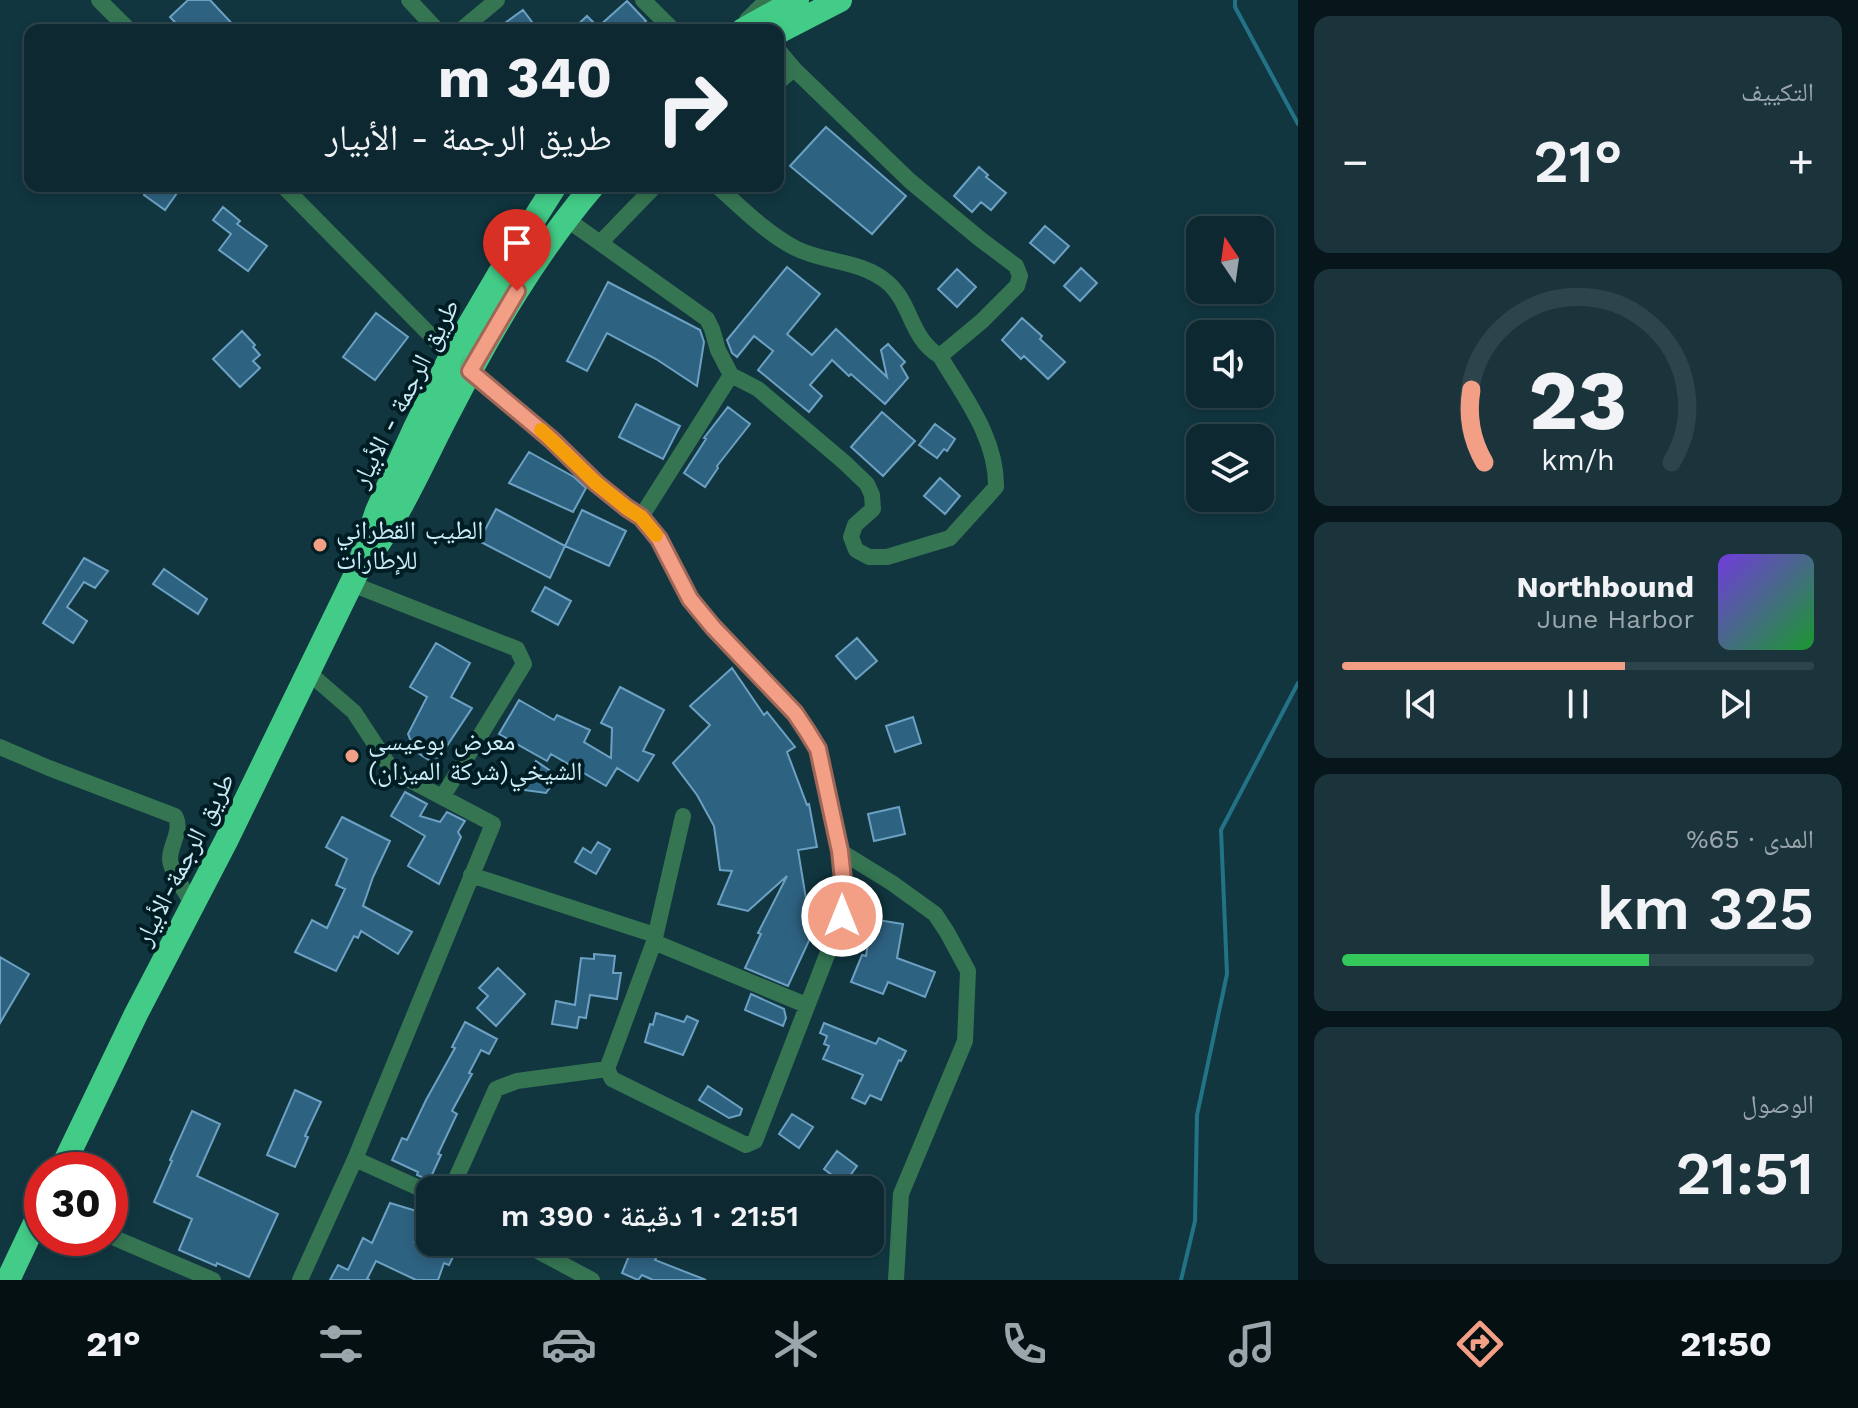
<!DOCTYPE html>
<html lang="ar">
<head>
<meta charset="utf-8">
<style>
	body { margin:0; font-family:"Work Sans","Noto Naskh Arabic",sans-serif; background:#1b343c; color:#f1f3f6; direction:rtl; height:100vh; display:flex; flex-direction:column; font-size:30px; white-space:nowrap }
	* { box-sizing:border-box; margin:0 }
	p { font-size:26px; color:#9aa6ab }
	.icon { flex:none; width:44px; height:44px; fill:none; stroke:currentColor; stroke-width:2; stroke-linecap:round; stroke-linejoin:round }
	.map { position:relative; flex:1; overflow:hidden; direction:ltr }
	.drawer { display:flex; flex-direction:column; gap:16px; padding:16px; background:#07161a; width:560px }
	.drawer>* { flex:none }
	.guide { position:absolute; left:24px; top:24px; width:760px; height:168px; border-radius:16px; box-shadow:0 4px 12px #0003,0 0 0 2px #2d444c; direction:rtl; background:#0d2830; color:#f1f3f6; overflow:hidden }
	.needle { width:52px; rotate:347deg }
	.tools { position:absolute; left:1186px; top:216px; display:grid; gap:16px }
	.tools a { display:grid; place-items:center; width:88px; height:88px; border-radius:16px; background:#0d2830; box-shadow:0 4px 12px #0003,0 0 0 2px #2d444c; font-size:40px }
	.speed { position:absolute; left:24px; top:1152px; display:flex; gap:16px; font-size:40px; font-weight:700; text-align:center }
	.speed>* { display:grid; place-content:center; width:104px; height:104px; border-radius:50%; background:#0d2830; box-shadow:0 4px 12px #0003,0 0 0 2px #2d444c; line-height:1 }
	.speed .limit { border:12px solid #d22; background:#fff; color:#111 }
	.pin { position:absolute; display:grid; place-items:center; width:68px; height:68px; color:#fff; margin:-82px -34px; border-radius:50% 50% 50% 0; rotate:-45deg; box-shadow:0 0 8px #0007 }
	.pin .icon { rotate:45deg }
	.me { position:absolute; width:88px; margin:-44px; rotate:0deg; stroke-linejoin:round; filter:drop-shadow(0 0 6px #0008) }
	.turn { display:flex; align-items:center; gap:28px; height:168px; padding:0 40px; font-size:36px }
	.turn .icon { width:104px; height:104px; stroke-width:2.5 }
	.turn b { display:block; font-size:56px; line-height:68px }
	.big { font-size:60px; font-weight:600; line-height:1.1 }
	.drawer .card { flex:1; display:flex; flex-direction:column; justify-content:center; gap:12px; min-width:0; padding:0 28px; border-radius:16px; background:#1b343c }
	.drawer .dial { align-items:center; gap:0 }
	.dial svg { height:208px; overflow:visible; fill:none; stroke:#2d444c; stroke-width:7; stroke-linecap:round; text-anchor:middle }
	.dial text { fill:#f1f3f6; stroke:none }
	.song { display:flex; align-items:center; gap:24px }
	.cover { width:96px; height:96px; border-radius:12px; background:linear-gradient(135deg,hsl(260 70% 55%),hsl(130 70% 35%)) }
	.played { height:8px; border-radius:4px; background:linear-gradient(90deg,#f39f86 60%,#2d444c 60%) }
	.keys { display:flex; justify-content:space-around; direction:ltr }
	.heat { display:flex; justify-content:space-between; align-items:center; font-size:44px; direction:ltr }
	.charge { height:12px; border-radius:6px; background:linear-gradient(90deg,#34c759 65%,#2d444c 0) }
	.trip { position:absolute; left:416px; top:1176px; width:468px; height:80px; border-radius:16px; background:#0d2830; box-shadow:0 4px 12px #0003,0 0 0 2px #2d444c; font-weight:600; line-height:80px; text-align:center; direction:rtl }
	.tabs { display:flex; height:128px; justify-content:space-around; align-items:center; background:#051013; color:#9aa6ab }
	.tabs .icon { width:56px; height:56px }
	.tabs .on { color:#f39f86 }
	.tabs b { font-size:36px; color:#f1f3f6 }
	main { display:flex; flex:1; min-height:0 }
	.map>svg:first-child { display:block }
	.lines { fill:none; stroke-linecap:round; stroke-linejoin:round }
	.stream { stroke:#237386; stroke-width:4 }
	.building { fill:#2e6281; stroke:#6ca1c3; stroke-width:2 }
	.street { stroke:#357552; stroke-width:16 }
	.highway { stroke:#43cc87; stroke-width:24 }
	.route-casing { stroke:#9e6757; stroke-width:20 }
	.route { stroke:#f39f86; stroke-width:14 }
	.slow { stroke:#f59e0b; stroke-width:14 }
	.poi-dot { fill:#f39f86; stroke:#001d24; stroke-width:3 }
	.labels { text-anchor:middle; stroke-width:8; stroke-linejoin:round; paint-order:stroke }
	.street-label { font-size:26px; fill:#cbecf6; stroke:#001d24 }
	.poi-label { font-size:26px; fill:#cbecf6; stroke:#001d24; text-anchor:start }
</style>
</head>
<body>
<main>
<section class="drawer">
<div class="card"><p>التكييف</p>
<div class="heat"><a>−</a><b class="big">21°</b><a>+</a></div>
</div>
<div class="card dial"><svg viewBox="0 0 100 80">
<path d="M14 69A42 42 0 1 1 86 69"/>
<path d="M14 69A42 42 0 0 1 9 41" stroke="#f39f86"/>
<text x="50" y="56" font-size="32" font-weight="700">23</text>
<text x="50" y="72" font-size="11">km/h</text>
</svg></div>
<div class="card">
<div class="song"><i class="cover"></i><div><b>Northbound</b><p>June Harbor</p></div></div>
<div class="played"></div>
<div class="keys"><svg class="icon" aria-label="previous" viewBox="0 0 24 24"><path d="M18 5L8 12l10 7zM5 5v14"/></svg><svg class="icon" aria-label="pause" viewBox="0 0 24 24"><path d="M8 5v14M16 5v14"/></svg><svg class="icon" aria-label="next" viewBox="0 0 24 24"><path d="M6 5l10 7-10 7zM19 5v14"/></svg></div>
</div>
<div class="card"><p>المدى · 65%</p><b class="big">325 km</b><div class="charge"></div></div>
<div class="card"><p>الوصول</p><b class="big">21:51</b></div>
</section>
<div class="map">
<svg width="1298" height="1280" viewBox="0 0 1298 1280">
	<rect width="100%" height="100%" fill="#113640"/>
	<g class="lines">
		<!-- stream -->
		<path class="stream" d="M1235,0v7l63,117
			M1181,1280l14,-59 2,-106 30,-141 -6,-144 77,-147"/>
	</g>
	<!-- building -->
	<path class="building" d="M188,0h22l28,30h-56l-12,-13z
		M627,1l19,20 -11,9h-63l15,-14 11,11z
		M523,10l15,20h-28l-5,-7z
		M826,127l80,69 -34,38 -82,-68z
		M979,167l9,8 -2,2 20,16 -15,17 -10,-8 -9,10 -18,-16z
		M151,186h31l-17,24 -21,-15z
		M223,207l17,14 -3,3 30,22 -19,25 -29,-21 12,-16 -18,-14z
		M1045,226l24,20 -15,17 -24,-20z
		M787,267l33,27 -33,40 25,21 24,-26 51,48 -6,-27 7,-6 17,18 -4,4 7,12 -23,26 -34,-30 -2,2 -17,-16 -22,25 12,11 -13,16 -51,-42 15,-19 -19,-15 -17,21 -5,-4 -5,-13z
		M1081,268l16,15 -17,18 -16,-15z
		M957,269l19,18 -19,20 -19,-18z
		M608,282l92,48 4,12 -7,44 -41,-27 -49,-26 -20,38 -20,-10z
		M376,313l32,24 -33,43 -32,-23z
		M1022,318l20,18 -2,3 25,23 -17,17 -24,-23 -3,3 -19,-19z
		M242,331l13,14 -2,2 7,8 -7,6 7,7 -20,19 -27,-28z
		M636,404l44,22 -17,33 -44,-22z
		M728,407l22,17 -33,42 1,2 -13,19 -21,-14 22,-34 -2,-1 3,-4z
		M882,412l33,29 -32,35 -32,-29z
		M935,424l20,15 -8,12 -3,-2 -7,9 -18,-13z
		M529,452l45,25 12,11 -13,24 -64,-29z
		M940,478l20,18 -15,18 -21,-18z
		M496,509l69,37 -15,32 -71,-37z
		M582,510l44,21 -17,35 -44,-20z
		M84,558l24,13 -13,17 -11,-6 -17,25 20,14 -14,22 -30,-20z
		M164,569l43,30 -9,15 -45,-30z
		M545,587l26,14 -13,24 -26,-14z
		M857,638l20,23 -21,18 -20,-23z
		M436,643l34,20 -19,34 21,11 -37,56 -20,-13 -7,-17 19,-37 -17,-10z
		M732,668l32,47 3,-3 28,35 -8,5 20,53 2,-1 8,43 -19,3 9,55 18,1 -37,80 -43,-18 16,-34 -3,-1 29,-57 -39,35 -30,-7 14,-33 -12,-1 -6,-44 -17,-31 -24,-32 37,-38 -20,-19z
		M620,687l44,23 -21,41 11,4 -16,26 -21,-13 -11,18 -55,-32 -4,7 -48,-27 20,-34 35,20 3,-5 33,15 -6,12 27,16 1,-30 -11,-5z
		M913,717l8,26 -26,9 -9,-26z
		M536,761l22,15 -12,17 -29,-4z
		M405,792l22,12 -7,12 20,6 7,-10 18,9 -7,11 3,5 -22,47 -31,-18 17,-30 -34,-20z
		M899,807l6,27 -31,7 -6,-27z
		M342,817l48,24 -17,36 -10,29 49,26 -14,22 -37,-23 -3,7 -4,-2 -18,35 -41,-19 17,-32 15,8 18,-39 -9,-4 11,-26 -21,-12z
		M598,842l12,7 -14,25 -21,-12 8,-14 8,5z
		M872,919l31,5 -6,34 38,14 -10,25 -37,-15 -5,12 -32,-12 11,-27 4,1z
		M594,954l21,2 -2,17h8l-4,26 -27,-4 -4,23 -7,-1 -2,11 -25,-4 4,-23 19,4 6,-47 13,1z
		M0,957l29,17 -29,49z
		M498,968l27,26 -29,32 -19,-18 11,-12 -9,-8z
		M751,994l33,15 2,9 -3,8 -38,-16z
		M656,1013l28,9 3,-6 11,5 -15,34 -38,-13 5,-18 3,1z
		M465,1022l32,17 -8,15 -8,-4 -12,23 3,1 -20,37 5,3 -19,40 3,1 -11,24 3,3 -16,-7 1,-3 -26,-12 10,-22 5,2 19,-40 29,-52 -3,-1z
		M824,1023l52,21 3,-6 27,13 -5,10 -2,-1 -18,40 -11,-5 -5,9 -13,-6 11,-23 -40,-16 6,-13 -5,-2 3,-8 -7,-3z
		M708,1086l34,23 -2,6 -11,3 -30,-18z
		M295,1090l26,12 -16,34 3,1 -13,30 -28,-12z
		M192,1111l28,13 -23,52 81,38 -29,63 -32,-14 -1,3 -37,-16 13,-31 -38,-17 18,-41 -2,-1z
		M792,1114l21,13 -14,21 -20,-14z
		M837,1151l20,15 -13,18 -20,-15z
		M390,1203l40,12v6l-15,21h39l4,5 -9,18 -5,-2 -6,17h-22l-40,-19 -9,18 3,1h-40l8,-15 10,5 15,-32 9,5z
		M631,1242h33l-9,18 51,20h-53l-11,-5 -4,5 -16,-7 7,-17 -3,-2z"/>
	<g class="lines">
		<!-- street -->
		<path class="street" d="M99,0l30,30
			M409,0l28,30
			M643,0l30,30
			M747,20l20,-20
			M461,30l36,-30
			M778,82l16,-13
			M283,186l168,170 101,84 44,43 31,25 14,9 18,22 31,60 23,28 82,86 23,36 22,102 4,38 -2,27 -87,225 -9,4 -134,-66 -5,-10 47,-127 29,-126
			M717,186c24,21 49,47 78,62 29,15 66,12 92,34 25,21 23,57 53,74l42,-35 35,-35 3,-10 -4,-10 -36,-27 -70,-58 -116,-112 -16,-19
			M565,218l142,101 5,10 6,21 13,25 -90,142
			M600,243l55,-57
			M731,375l27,14 86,73 23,22 5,11 1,14 -18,16 -4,12 5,13 13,7h18l63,-19 46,-51c1,-49 -32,-90 -56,-131
			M352,584l165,65 7,15 -81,132
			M0,747l49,21 126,48c8,14 -5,28 -5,43 0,12 17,35 23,46
			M840,851l52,32 43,31 12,18 21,39 -3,70 -64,153 -5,86
			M471,875l184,60
			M654,942l152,63
			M355,1159l75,34
			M451,1190l45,-101 21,-8 90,-12
			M110,1236l103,44
			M521,1242l71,38
			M300,1280l55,-121 138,-335 -89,-47 -14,-10 -36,-55 -46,-40"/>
		<!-- highway -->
		<path class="highway" d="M743,30l54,-30
			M778,32l62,-32
			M371,554c32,-44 54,-97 80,-146 40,-78 85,-155 142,-222
			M61,1170l75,-156 90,-173 131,-269 20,-61 39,-85 35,-70 47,-80 57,-90
			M8,1280l34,-72"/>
	</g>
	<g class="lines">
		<!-- route casing -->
		<g class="route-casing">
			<path id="route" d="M517,291l-47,80 82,69 44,43 31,25 14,9 18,22 31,60 23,28 82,86 12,18 11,18 22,102 4,38 -2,27"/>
		</g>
		<!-- route -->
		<use href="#route" class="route"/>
		<!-- slow -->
		<path class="slow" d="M541,430l55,53 31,25 14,9 15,18"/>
	</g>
	<!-- markers -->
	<g class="poi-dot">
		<circle cx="320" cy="545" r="8"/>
		<circle cx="352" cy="756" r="8"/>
	</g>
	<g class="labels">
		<!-- street labels -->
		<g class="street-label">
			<text transform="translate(405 393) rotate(-63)" y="9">طريق الرجمة - الأبيار</text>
			<text transform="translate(184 859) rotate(-63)" y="9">طريق الرجمة-الأبيار</text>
		</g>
		<!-- poi labels -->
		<g class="poi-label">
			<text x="336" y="539">الطيب القطراني<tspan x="336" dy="30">للإطارات</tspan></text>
			<text x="368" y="750">معرض بوعيسى<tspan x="368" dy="30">الشيخي(شركة الميزان)</tspan></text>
		</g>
	</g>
</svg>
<div class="tools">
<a><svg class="needle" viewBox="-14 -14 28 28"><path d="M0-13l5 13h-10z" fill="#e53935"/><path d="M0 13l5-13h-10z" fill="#9aa6ab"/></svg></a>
<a><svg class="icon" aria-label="sound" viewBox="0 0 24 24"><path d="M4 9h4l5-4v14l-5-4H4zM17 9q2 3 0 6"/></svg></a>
<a><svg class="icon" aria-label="layers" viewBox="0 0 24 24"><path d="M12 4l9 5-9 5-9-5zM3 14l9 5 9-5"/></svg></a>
</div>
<div class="speed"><div class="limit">30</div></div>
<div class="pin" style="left:517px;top:291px;background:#d93025"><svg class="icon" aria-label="arrive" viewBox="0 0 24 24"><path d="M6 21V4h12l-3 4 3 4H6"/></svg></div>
<svg class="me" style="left:842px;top:916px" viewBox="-20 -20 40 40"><circle r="17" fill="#f39f86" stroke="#fff" stroke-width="3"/><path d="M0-11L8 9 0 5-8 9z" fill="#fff"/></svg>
<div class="trip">21:51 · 1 دقيقة · 390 m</div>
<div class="guide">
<div class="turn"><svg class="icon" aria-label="right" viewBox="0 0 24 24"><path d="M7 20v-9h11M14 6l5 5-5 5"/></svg><div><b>340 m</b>طريق الرجمة - الأبيار</div></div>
</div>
</div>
</main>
<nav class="tabs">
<b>21:50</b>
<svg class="icon on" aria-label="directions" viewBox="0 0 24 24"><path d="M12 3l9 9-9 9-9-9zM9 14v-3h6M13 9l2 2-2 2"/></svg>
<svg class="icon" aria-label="music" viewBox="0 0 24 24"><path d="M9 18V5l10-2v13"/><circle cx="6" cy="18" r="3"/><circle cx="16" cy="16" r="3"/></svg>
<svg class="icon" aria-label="phone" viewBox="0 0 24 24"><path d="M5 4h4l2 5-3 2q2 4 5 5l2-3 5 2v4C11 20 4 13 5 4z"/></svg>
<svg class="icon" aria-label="climate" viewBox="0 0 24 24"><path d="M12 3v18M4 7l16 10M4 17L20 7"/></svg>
<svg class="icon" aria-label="car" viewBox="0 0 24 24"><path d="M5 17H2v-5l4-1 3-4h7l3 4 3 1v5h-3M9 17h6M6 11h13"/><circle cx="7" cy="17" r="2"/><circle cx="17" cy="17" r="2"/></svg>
<svg class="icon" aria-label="filters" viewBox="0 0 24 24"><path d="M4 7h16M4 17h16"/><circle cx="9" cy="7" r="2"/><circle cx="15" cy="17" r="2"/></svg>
<b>21°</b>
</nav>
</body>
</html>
